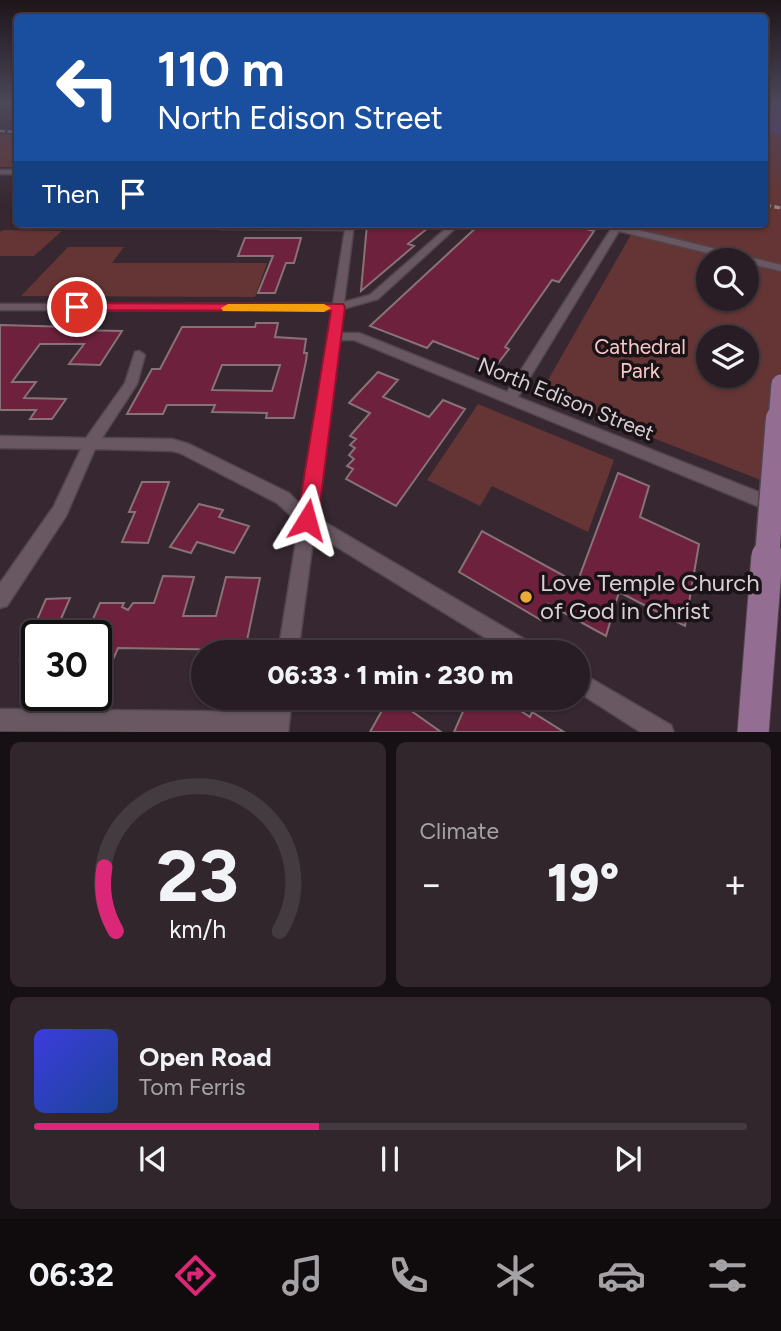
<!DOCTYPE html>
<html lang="en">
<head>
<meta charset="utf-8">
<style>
	body { margin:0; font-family:Figtree,sans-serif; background:#30262c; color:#f1f3f6; height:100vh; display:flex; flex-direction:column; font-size:26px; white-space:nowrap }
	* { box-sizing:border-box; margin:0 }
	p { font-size:23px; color:#a5a2a6 }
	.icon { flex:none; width:38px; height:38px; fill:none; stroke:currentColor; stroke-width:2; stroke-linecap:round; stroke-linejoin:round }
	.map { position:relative; height:732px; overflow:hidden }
	.details { display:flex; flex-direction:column; gap:10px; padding:10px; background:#161014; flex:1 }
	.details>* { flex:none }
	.banner { position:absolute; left:14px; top:14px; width:754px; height:214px; border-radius:7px; box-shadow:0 2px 5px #0004,0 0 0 2px #443b41; background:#1a4fa0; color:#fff; overflow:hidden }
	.tools { position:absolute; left:696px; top:248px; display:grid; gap:14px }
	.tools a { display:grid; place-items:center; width:63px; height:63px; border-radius:50%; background:#281d24; box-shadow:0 2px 5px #0004,0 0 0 2px #443b41; font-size:35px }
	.speed { position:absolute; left:21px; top:620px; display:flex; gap:14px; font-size:35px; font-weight:700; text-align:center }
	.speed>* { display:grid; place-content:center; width:91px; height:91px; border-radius:50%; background:#281d24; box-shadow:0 2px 5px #0004,0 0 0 2px #443b41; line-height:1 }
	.speed .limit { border:4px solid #111; border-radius:10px; background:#fff; color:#111 }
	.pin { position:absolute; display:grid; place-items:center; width:60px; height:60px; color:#fff; margin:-30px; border:4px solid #fff; border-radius:50%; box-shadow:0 2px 7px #0007 }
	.me { position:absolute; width:77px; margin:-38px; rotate:8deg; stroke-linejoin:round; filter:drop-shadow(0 0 5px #0008) }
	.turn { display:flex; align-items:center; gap:24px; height:147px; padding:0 28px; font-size:32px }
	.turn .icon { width:91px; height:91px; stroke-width:2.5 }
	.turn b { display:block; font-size:49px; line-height:60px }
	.then { display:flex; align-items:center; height:66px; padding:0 28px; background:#0003; gap:14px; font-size:26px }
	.big { font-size:52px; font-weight:800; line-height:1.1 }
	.details .card { flex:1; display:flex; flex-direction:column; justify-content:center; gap:10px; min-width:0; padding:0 24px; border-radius:10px; background:#30262c }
	.details .dial { align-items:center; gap:0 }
	.dial svg { height:182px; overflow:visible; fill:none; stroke:#443b41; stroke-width:7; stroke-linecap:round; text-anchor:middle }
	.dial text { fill:#f1f3f6; stroke:none }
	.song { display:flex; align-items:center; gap:21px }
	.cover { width:84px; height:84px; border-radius:10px; background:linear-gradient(135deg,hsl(240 70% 55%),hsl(220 70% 35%)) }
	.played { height:7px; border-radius:4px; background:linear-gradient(90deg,#db2777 40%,#443b41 40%) }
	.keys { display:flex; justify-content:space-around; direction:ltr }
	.heat { display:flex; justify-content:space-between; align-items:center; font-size:38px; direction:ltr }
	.details .tiles { flex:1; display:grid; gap:10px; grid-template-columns:1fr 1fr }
	.card:last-child { grid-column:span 2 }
	.trip { position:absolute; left:191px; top:640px; width:399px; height:70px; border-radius:35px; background:#281d24; box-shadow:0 2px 5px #0004,0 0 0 2px #443b41; font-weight:800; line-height:70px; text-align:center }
	.menu { display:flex; height:112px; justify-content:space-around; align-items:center; background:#100c0e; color:#a5a2a6 }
	.menu .icon { width:49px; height:49px }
	.menu .current { color:#db2777 }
	.menu b { font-size:32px; color:#f1f3f6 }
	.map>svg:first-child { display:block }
	.green { fill:#643534; fill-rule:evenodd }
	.water { fill:#5e3c7e }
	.building { fill:#6e213d; stroke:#877277; stroke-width:2; fill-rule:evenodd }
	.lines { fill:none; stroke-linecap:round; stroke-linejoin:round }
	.minor-casing { stroke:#51454d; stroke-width:3 }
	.minor { fill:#695862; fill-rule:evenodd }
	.rail-far1 { stroke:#8d8188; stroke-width:2.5; stroke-dasharray:5 2.5; stroke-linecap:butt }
	.rail { stroke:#8d8188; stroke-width:3.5; stroke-dasharray:6 3.5; stroke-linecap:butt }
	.primary-bridge-far2-casing { stroke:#51454d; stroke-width:22; stroke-linecap:butt }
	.primary-bridge-far1-casing { stroke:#51454d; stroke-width:27; stroke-linecap:butt }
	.primary-bridge-casing { stroke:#51454d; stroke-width:33; stroke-linecap:butt }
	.primary-bridge-far2 { stroke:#936e92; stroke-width:19 }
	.primary-bridge-far1 { stroke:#936e92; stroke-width:24 }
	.primary-bridge { stroke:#936e92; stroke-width:31 }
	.route { fill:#e11d48; stroke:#92132f; stroke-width:2 }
	.slow { fill:#f59e0b }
	.poi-dot { fill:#eaaa38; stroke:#191216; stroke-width:2.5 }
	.labels { text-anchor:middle; stroke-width:7; stroke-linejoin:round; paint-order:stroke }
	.park-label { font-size:21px; fill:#fac9c7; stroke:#191216 }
	.street-label { font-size:21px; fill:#d8ced4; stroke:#191216 }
	.near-poi-label { font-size:24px; fill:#d8ced4; stroke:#191216; text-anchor:start }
</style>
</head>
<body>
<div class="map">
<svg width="781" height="733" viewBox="0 0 781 733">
	<rect width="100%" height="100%" fill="#362730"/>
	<!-- green -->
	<path class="green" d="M765,133l16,1v354l-241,-94 97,-170h128zM709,261h38v38h-38zM709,338h38v38h-38z
		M0,134l17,1v32h-17z
		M3,230l59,1 -28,25h-34v-24z
		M68,247h56l-12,16h155l-12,34 -234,-1z
		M478,404l136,56 -26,72 -96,-46 -12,20 -53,-26z"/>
	<!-- water -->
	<path class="water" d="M765,103h16v31l-16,-1z"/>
	<!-- building -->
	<path class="building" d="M367,224h47l14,4 -20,16 6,2 -53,45z
		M480,224h86l28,7 -35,51 -7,-2 -47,67 4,2 -13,17 -63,-25 -6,7 -57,-22z
		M245,238h56l-7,25h-8l-11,30h-17l15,-37h-35z
		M256,323h22l-3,14 31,2 -2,14h3l-1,8 -12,57h-28l1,-5 -55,-1 3,-7h-48l-4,9h-36l25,-45h8l22,-42h73zM222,365h58l-8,26 -60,-1z
		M0,325l71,2 -1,2 4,1 48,1 -22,34 -31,-1 15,-20h-44l-28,38h24l-12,16 42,1 -14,20h-22l6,-9h-36z
		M378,372l20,8 -15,17 46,20 14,-17 22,9 -69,97 -50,-27 7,-10 -6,-3 7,-7 -5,-4 6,-7 -5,-3 6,-6 -6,-3 20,-23 -21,-10z
		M618,473l31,13 -9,31 59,27 -14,82 -66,-34 -13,44 -58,-32 -7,16 -82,-48 23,-41 95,52z
		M142,482h27l-21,61 -26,-1 13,-30h-6z
		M199,504l24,6 -4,7 30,9 -15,27 -37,-11 -6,11 -21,-6z
		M163,576l31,1 -11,39h33l10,-39 34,1 -15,72 -127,-2 -6,14h-16v-27h-10l14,-32h24l-2,4 6,3 5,-7h21z
		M70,598l-16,37h-17v23l-17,1 26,-60z
		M389,698h4l48,34h-71z
		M469,698h32l29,19 2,-5 32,20h-110z"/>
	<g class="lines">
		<!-- minor casing -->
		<g class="minor-casing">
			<path id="minor" d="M0,170h18v4h-18z
				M223,224h131l-10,78 26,-7 81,-71h9l-82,75 -35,10 -3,24h19l148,59 104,-163 -14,-5h26l-1,2 159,39v6l-34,-8v-2h-7l-121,-30 -101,166 261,103 2,5 -2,5 -6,2 -6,-2 -413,-170h-15l-23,177 220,129 3,7h-29l-196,-120 -16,120h-20l21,-130 -22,-20 -97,-50 -8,-2 -77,-2 -29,67 -59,90 -7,2v-25l54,-77 27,-57 -81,-1v-12l86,2 39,-55 10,-31 4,-1 6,4 -8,29 -35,54 70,1 17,5 100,49 12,12 31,-195h-332v-6h333l12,-74 -125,-1 -1,-2z
				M578,671l93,54 3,8h-32l-64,-41z
				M271,698h21l-4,35 -288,-2v-22l269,3z"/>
		</g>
		<!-- minor -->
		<use href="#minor" class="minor"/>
		<!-- rail-far1 -->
		<path class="rail-far1" d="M0,131l18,1"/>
		<!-- rail -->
		<path class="rail" d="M765,205l16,3"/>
		<!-- primary-bridge-far2 casing -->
		<g class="primary-bridge-far2-casing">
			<path id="primary-bridge-far2" d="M778,420l3,-36"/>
		</g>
		<!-- primary-bridge-far1 casing -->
		<g class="primary-bridge-far1-casing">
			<path id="primary-bridge-far1" d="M767,558l11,-140"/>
		</g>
		<!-- primary-bridge casing -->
		<g class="primary-bridge-casing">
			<path id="primary-bridge" d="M753,733l14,-177"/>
		</g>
		<!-- primary-bridge-far2 -->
		<use href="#primary-bridge-far2" class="primary-bridge-far2"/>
		<!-- primary-bridge-far1 -->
		<use href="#primary-bridge-far1" class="primary-bridge-far1"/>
		<!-- primary-bridge -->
		<use href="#primary-bridge" class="primary-bridge"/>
	</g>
	<!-- sky -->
	<linearGradient id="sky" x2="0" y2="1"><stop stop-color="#1e151a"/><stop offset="0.5" stop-color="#4c4759"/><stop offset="1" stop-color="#4c4759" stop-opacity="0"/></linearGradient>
	<rect width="781" height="206" fill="url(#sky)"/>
	<!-- route -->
	<path class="route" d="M77,303l266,1 2,3 -27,213 -3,7 -8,3 -7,-3 -3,-7 34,-209 -259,-1 -2,-3z"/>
	<!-- slow -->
	<path class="slow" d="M228,304h96l7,4 -7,4 -101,-1 -2,-3z"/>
	<!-- markers -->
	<circle class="poi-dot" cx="526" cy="597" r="7"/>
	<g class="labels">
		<!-- park labels -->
		<g class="park-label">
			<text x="640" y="354">Cathedral<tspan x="640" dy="24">Park</tspan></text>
		</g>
		<!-- street labels -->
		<g class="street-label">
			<text transform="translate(566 399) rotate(22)" y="7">North Edison Street</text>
		</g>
		<!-- near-poi labels -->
		<g class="near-poi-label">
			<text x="540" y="591">Love Temple Church<tspan x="540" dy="28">of God in Christ</tspan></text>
		</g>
	</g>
</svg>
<div class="tools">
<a><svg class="icon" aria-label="search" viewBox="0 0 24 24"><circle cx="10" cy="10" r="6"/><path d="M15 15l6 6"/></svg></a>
<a><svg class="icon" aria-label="layers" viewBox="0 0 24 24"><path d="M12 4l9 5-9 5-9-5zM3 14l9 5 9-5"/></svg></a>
</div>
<div class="speed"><div class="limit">30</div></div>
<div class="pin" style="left:77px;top:307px;background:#d93025"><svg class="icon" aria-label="arrive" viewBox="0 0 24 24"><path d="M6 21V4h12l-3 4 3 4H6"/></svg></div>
<svg class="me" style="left:307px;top:520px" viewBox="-20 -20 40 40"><path d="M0-17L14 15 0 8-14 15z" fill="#e11d48" stroke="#fff" stroke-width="4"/></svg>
<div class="trip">06:33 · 1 min · 230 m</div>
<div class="banner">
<div class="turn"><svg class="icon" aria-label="left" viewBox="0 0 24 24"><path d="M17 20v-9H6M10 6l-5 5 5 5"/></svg><div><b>110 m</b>North Edison Street</div></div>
<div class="then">Then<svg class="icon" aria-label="arrive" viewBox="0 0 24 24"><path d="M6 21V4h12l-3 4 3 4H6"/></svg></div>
</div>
</div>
<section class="details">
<div class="tiles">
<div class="card dial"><svg viewBox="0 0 100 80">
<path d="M14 69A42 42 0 1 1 86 69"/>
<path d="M14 69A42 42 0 0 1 9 41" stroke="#db2777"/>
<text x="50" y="56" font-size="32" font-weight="700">23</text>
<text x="50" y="72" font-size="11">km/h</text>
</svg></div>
<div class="card"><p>Climate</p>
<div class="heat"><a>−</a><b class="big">19°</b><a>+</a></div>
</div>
<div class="card">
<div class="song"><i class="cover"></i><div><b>Open Road</b><p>Tom Ferris</p></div></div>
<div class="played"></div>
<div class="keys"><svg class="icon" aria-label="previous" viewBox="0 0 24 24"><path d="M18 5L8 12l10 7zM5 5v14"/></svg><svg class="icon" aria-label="pause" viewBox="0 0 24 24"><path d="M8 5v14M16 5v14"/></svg><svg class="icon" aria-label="next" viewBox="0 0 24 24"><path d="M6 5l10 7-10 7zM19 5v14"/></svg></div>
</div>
</div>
</section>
<nav class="menu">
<b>06:32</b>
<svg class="icon current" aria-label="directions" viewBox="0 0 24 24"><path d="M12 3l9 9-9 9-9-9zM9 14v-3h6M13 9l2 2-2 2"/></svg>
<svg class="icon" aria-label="music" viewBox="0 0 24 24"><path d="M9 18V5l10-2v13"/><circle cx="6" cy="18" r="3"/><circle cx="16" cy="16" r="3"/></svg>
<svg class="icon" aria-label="phone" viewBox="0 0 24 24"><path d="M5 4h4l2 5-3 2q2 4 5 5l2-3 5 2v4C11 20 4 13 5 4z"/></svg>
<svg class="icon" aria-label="climate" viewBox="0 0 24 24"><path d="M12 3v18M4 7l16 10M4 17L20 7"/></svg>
<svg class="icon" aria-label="car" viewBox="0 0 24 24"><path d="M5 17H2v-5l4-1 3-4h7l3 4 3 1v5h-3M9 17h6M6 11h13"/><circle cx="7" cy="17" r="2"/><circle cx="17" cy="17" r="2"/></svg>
<svg class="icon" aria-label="filters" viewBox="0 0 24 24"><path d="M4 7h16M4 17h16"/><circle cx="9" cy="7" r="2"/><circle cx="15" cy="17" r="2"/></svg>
</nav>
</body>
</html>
